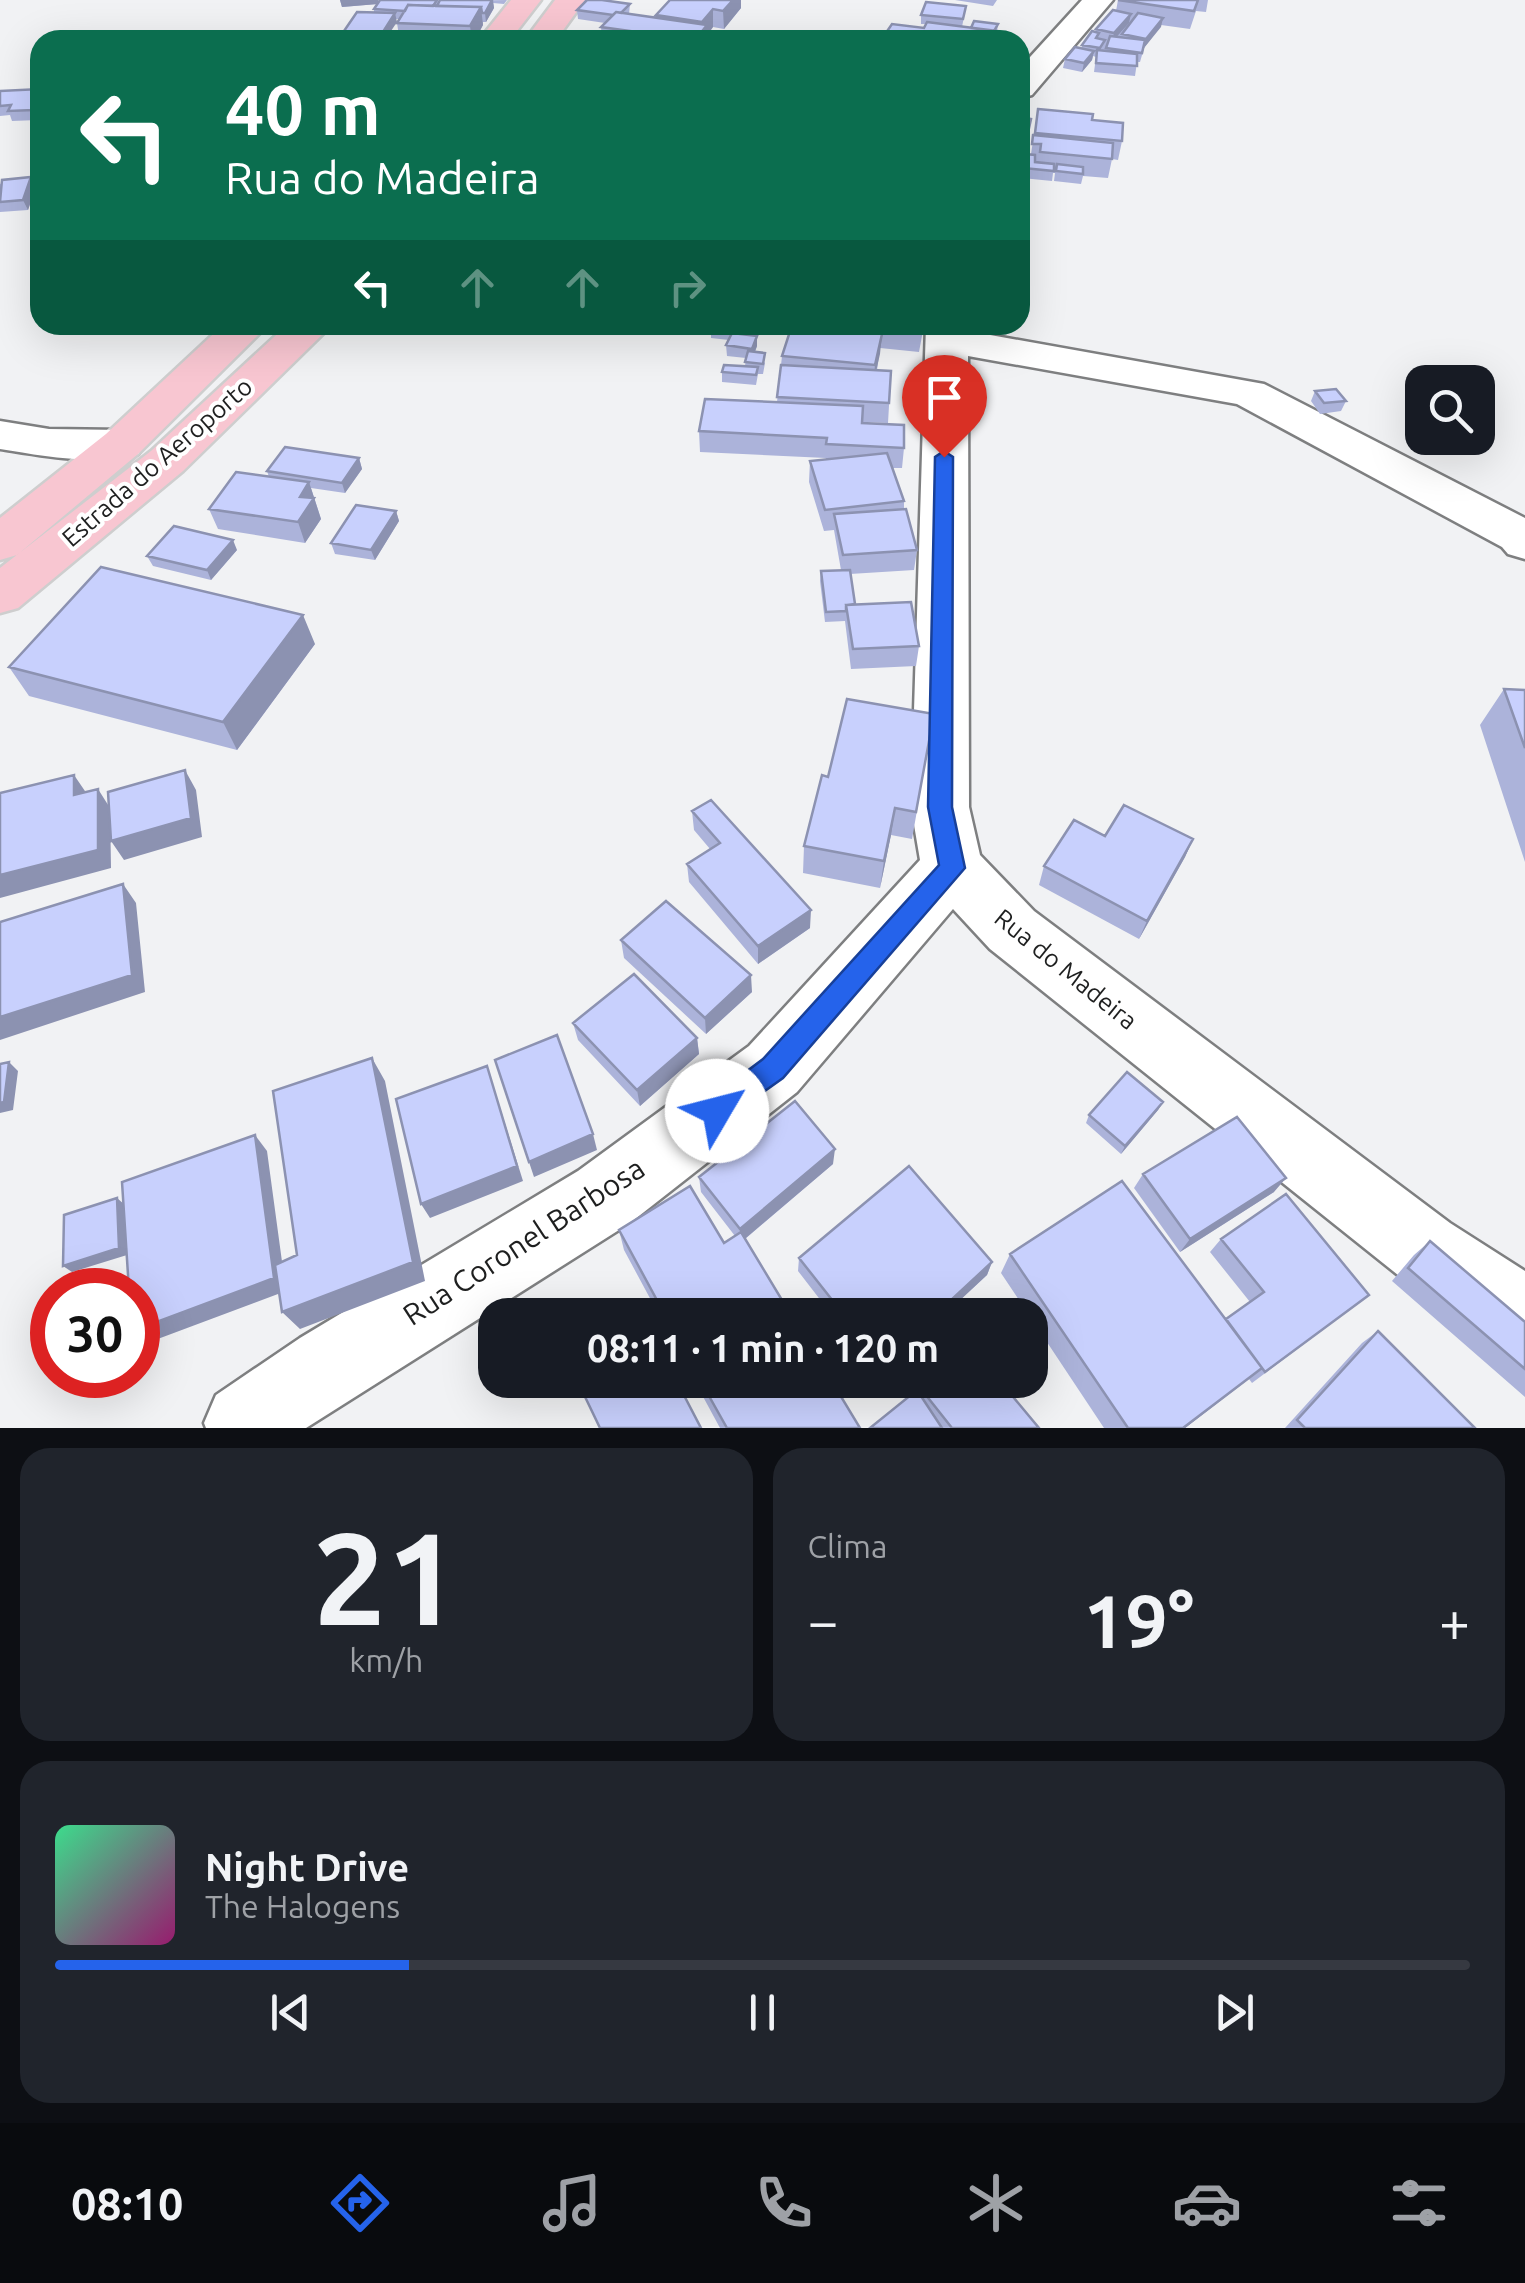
<!DOCTYPE html>
<html lang="pt">
<head>
<meta charset="utf-8">
<style>
	body { margin:0; font-family:Ubuntu,sans-serif; background:#20242c; color:#f1f3f6; height:100vh; display:flex; flex-direction:column; font-size:38px; white-space:nowrap }
	* { box-sizing:border-box; margin:0 }
	p { font-size:32px; color:#9ea1a6 }
	.icon { flex:none; width:55px; height:55px; fill:none; stroke:currentColor; stroke-width:2; stroke-linecap:round; stroke-linejoin:round }
	.map { position:relative; height:1428px; overflow:hidden }
	.sheet { display:flex; flex-direction:column; gap:20px; padding:20px; background:#0d0f14; flex:1 }
	.sheet>* { flex:none }
	.hud { position:absolute; left:30px; top:30px; width:1000px; height:305px; border-radius:30px; box-shadow:0 10px 40px #0002; background:#0b6e4f; color:#fff; overflow:hidden }
	.tools { position:absolute; left:1405px; top:365px; display:grid; gap:20px }
	.tools a { display:grid; place-items:center; width:90px; height:90px; border-radius:20px; background:#171b24; box-shadow:0 10px 40px #0002; font-size:50px }
	.speed { position:absolute; left:30px; top:1268px; display:flex; gap:20px; font-size:50px; font-weight:700; text-align:center }
	.speed>* { display:grid; place-content:center; width:130px; height:130px; border-radius:50%; background:#171b24; box-shadow:0 10px 40px #0002; line-height:1 }
	.speed .limit { border:15px solid #d22; background:#fff; color:#111 }
	.pin { position:absolute; display:grid; place-items:center; width:85px; height:85px; color:#fff; margin:-102px -42px; border-radius:50% 50% 50% 0; rotate:-45deg; box-shadow:0 0 10px #0007 }
	.pin .icon { rotate:45deg }
	.me { position:absolute; width:110px; margin:-55px; rotate:53deg; stroke-linejoin:round; filter:drop-shadow(0 0 8px #0008) }
	.turn { display:flex; align-items:center; gap:35px; height:210px; padding:0 30px; font-size:45px }
	.turn .icon { width:130px; height:130px; stroke-width:2.5 }
	.turn b { display:block; font-size:70px; line-height:85px }
	.lanes { display:flex; align-items:center; height:95px; padding:0 30px; background:#0003; justify-content:center; gap:50px; direction:ltr }
	.lanes .off { opacity:.35 }
	.big { font-size:75px; font-weight:700; line-height:1.1 }
	.sheet .tile { flex:1; display:flex; flex-direction:column; justify-content:center; gap:15px; min-width:0; padding:0 35px; border-radius:30px; background:#20242c }
	.sheet .dial { align-items:center; gap:0 }
	.dial b { font-size:130px; line-height:1 }
	.song { display:flex; align-items:center; gap:30px }
	.cover { width:120px; height:120px; border-radius:15px; background:linear-gradient(135deg,hsl(150 70% 55%),hsl(320 70% 35%)) }
	.played { height:10px; border-radius:5px; background:linear-gradient(90deg,#2563eb 25%,#363941 25%) }
	.keys { display:flex; justify-content:space-around; direction:ltr }
	.heat { display:flex; justify-content:space-between; align-items:center; font-size:55px; direction:ltr }
	.sheet .tiles { flex:1; display:grid; gap:20px; grid-template-columns:1fr 1fr }
	.tile:last-child { grid-column:span 2 }
	.trip { position:absolute; left:478px; top:1298px; width:570px; height:100px; border-radius:30px; background:#171b24; box-shadow:0 10px 40px #0002; font-weight:700; line-height:100px; text-align:center }
	.dock { display:flex; height:160px; justify-content:space-around; align-items:center; background:#090b0e; color:#9ea1a6 }
	.dock .icon { width:70px; height:70px }
	.dock .on { color:#2563eb }
	.dock b { font-size:45px; color:#f1f3f6 }
	.map>svg:first-child { display:block }
	.lines { fill:none; stroke-linecap:round; stroke-linejoin:round }
	.minor-casing { stroke:#7e7f80; stroke-width:5 }
	.major-casing { stroke:#cecece; stroke-width:5 }
	.minor { fill:#fff; fill-rule:evenodd }
	.major { fill:#f8c6d1; fill-rule:evenodd }
	.wall { fill:#acb3da }
	.shaded-wall { fill:#8c92b1 }
	.building { fill:#c8d0fd; stroke:#8c92b1; stroke-width:2.5 }
	.route { fill:#2563eb; stroke:#184099; stroke-width:2.5 }
	.labels { text-anchor:middle; stroke-width:8; stroke-linejoin:round; paint-order:stroke }
	.street-label { font-size:25px; fill:#1e1f1f; stroke:#fff }
	.near-street-label { font-size:30px; fill:#1e1f1f; stroke:#fff }
</style>
</head>
<body>
<div class="map">
<svg width="1525" height="1428" viewBox="0 0 1525 1428">
	<rect width="100%" height="100%" fill="#f1f2f4"/>
	<g class="lines">
		<!-- minor casing -->
		<g class="minor-casing">
			<path id="minor" d="M1082,0h31l-81,95 -12,3v-30z
				M926,325h42v6l296,53 261,134v41l-17,-5 -6,-7 -265,-143 -269,-48 1,451 11,48 54,56 416,312 75,48v83l-27,-11 -100,-68 -408,-326 -37,-40 -156,183 -167,131 -324,205h-100l-2,-5 12,-28 84,-57 278,-167 171,-125 171,-186 -9,-53z
				M0,421l49,8 73,1 16,4 7,10 -7,10c-44,12 -94,2 -138,-5z"/>
		</g>
		<!-- major casing -->
		<g class="major-casing">
			<path id="major" d="M511,0h30l-31,40h-31z
				M555,0h30l-29,40h-31z
				M223,325h45l-130,129 -121,101 -17,5v-42l106,-84z
				M287,325h45l-149,146 -165,137 -18,5v-45l151,-117z"/>
		</g>
		<!-- minor -->
		<use href="#minor" class="minor"/>
		<!-- major -->
		<use href="#major" class="major"/>
	</g>
	<!-- wall -->
	<path class="wall" d="M340,0h38v2l129,-2 -3,4 -11,-1 1,5 -8,14h-3v3l-8,15h-82l6,-4 -2,-13 2,-4h-3l-10,21h-40l-2,-9 30,-18v-4l3,-5 -35,3z
		M670,0h71v8l-17,21 -11,-2 -5,7v6h-106l-1,-13 4,-4 -27,-4 -1,-9 53,-6 -1,10 27,4v-3z
		M955,0h42l-4,6z
		M1118,0h90l-2,12 -10,-1 -6,18 -29,-4 -17,23 -4,14h-3l-2,14 -41,-4 2,-15 -3,-1 -1,4 -10,12 -19,-4 2,-9 17,-10v-4l13,-13 1,-3 20,-18z
		M966,6l-4,21 9,1 27,-4 -2,16h-115l43,-12 2,-4h-5v-9z
		M40,89v27l-2,4 -26,1 -2,-6 -10,1v-10z
		M1038,109l54,11 30,21 -4,19 -6,-1 -4,19 -25,-2 -2,8 -27,-3 1,-8h-2l-1,8 -30,-3 3,-24h6z
		M31,177l5,10 -8,23 -28,2v-28z
		M849,325h75l-5,27 -39,-4 -3,22 14,1 -3,52 -26,-1 42,26 -2,20h-10l12,33v8l13,41 -3,20 -64,4 5,30 64,42 -3,20 -65,3 -6,-48 -20,1 -5,-41 1,-10 20,-1 -7,-40 -10,1 -15,-49 1,-21 16,-1v-2l-126,-6 -1,-21 78,-29 5,-46 66,-26z
		M757,326v20l-2,6 10,11 -2,11h-5l-2,11 -34,-3v-10l23,-6 1,-8 -19,-2 -1,-11 3,-5 -18,-2v-10z
		M1315,391l31,10 -5,10 -21,3 -9,-13z
		M359,458l3,11 -17,24 -34,-5 10,31 -16,24 -87,-14 -9,-20 60,-32 -2,-6z
		M396,511l3,10 -24,39 -40,-6 -4,-11z
		M237,550l-26,30 -58,-14 -6,-10z
		M315,644l-78,106 -208,-54 -20,-29z
		M1504,689l21,1v172l-45,-137z
		M934,714l-22,125 -21,-4 -11,53 -77,-15 1,-27 24,-69z
		M692,811l118,117 -52,36 -69,-82 -2,-18 23,-15 -16,-19z
		M1105,836l88,3 -8,18 -46,82 -100,-54 5,-19z
		M621,940l131,52 -46,42 -82,-76z
		M573,1023l124,15 2,16 -59,52 -62,-66z
		M1163,1102l-5,8 -37,44 -35,-31 3,-8z
		M833,1164l-88,75 46,76h-132l-35,-65 -5,-20 105,13 11,-7 -34,-44 -2,-15z
		M1143,1174l131,18 -94,60 -46,-64z
		M1221,1239l148,56 -117,88 -3,-4 -64,49h-81l-103,-155 9,-19 216,65 24,-17 -40,-50z
		M1430,1241l95,81v75l-133,-116 22,-26z
		M799,1258l193,4 -5,13 -43,40h-112l-34,-44z
		M1378,1331l97,97h-190l77,-85z
		M694,1380h137l29,48h-140z
		M910,1380h89l40,48h-169l42,-34 -5,-7z"/>
	<!-- shaded-wall -->
	<path class="shaded-wall" d="M340,0h38v4l-36,3z
		M493,0l1,8 -8,14 -1,-9z
		M733,0h8v8l-17,21 -1,-18z
		M481,7l2,18 -8,15h-3l-2,-14z
		M713,9v18l-5,7v6h-13l7,-9v-9z
		M395,13l2,9 -12,18 -2,-8z
		M1131,14l-2,9 -17,19 2,-9z
		M1163,18l-2,9 -17,21 2,-9z
		M1094,51l-2,9 -10,12 2,-9z
		M37,104l3,7 -2,9 -4,-10z
		M31,177l5,10 -8,23 -5,-10z
		M757,326v20l-5,13v-10z
		M882,334l-2,20 -7,31 2,-20z
		M359,458l3,11 -17,24 -3,-10z
		M309,482l12,37 -16,24 -7,-21 2,-25z
		M396,511l3,10 -24,39 -4,-10z
		M233,540l4,10 -26,30 -4,-10z
		M303,615l12,29 -78,106 -14,-28z
		M185,770l11,20 6,47 -78,23 -13,-19z
		M74,775l13,19 -13,1z
		M98,789l12,19 1,60 -111,30v-23z
		M895,808l-4,27 -11,53 4,-27z
		M1193,839l-8,18 -46,82 8,-18z
		M123,884l13,19 9,89 -145,48v-23z
		M811,910l-1,18 -52,36v-18z
		M751,975l1,17 -46,42 -1,-16z
		M697,1038l2,16 -59,52 -3,-16z
		M372,1058l13,23 40,200 -125,48 -18,-17z
		M9,1062l9,9 -5,39 -13,3v-10z
		M487,1066l36,115 -93,37 -9,-14z
		M1163,1102l-5,8 -37,44 4,-8z
		M593,1134l4,16 -63,27 -5,-15z
		M255,1135l12,16 19,140 -139,52 -9,-7v-7z
		M835,1149l-2,15 -93,79v-14z
		M1286,1178l-12,14 -94,60 10,-13z
		M117,1198l8,7 2,50 -55,17 -9,-6z
		M992,1262l-5,13 -43,40h-9z
		M1262,1368l-77,60h-2z"/>
	<!-- building -->
	<path class="building" d="M380,0h57l-4,6 -25,-1 -3,6 -31,-2z
		M440,0h52l-7,13h-3l-1,-6 -44,-1z
		M587,0h15l28,4 -9,9 -5,-1 -3,3 -36,-5z
		M670,0h63l-10,11 -10,-2 -11,13 -46,-7z
		M1118,0h80l-4,11z
		M926,2l40,4 -3,13 -42,-4z
		M408,5l73,2 -11,19 -73,-3z
		M1113,10l18,4 -17,19 -18,-4z
		M357,12l38,1 -12,19 -39,-1z
		M616,12l91,13 -12,15 -94,-13z
		M1138,13l25,5 -17,21 -24,-5z
		M974,21l24,3 -4,7 -23,-3z
		M927,22l70,9 -5,9h-111l11,-16 32,4z
		M1092,31l7,2 -3,5 9,2 -5,8 -18,-3z
		M92,32l-4,8h-36l3,-6z
		M395,36l19,1 -2,3h-19z
		M421,36l42,1 -2,3h-43z
		M1110,36l35,4 -3,13 -36,-5z
		M1075,47l19,4 -10,12 -19,-4z
		M1097,50l40,4v12l-41,-3z
		M40,89v15h-3l-3,6 -26,1 3,-6 -11,1v-15z
		M1038,109l55,5 -1,6 31,3 -1,18 -87,-8z
		M1020,117l11,2 -5,23 -6,-1z
		M1033,135l80,8 -1,16 -72,-7 1,-8h-9z
		M1020,144h5l-5,23z
		M1025,154l10,1v7l19,2v7l-31,-3z
		M1057,164l26,3v7l-27,-3z
		M31,177l-8,23 -23,2 2,-22z
		M712,325h33l12,1 -3,7 -43,-5z
		M792,325l90,9 -7,31 -93,-9z
		M849,325h74l-2,7z
		M732,333l25,3 -5,13 -26,-4z
		M748,351l17,2 -2,11 -18,-2z
		M724,365l34,2 -2,8 -34,-3z
		M781,365l110,6 -2,32 -112,-6z
		M1336,389l10,12 -22,2 -9,-12z
		M705,399l158,7 -1,17 42,2v23l-78,-4 1,-6 -128,-7z
		M285,447l74,11 -17,25 -75,-12z
		M887,453l17,48 -79,9 -15,-49z
		M236,472l73,10 -9,15 14,1 -16,24 -89,-13z
		M356,505l40,6 -25,39 -40,-7z
		M906,509l11,41 -74,5 -9,-41z
		M174,526l59,14 -26,30 -60,-14z
		M101,567l202,48 -80,107 -214,-55z
		M850,570l5,34 -9,1v6l-20,1 -5,-41z
		M911,602l8,44 -66,3 -7,-44z
		M1504,689l21,1v58z
		M847,699l87,15 -18,98 -21,-4 -11,53 -80,-15 18,-71 6,2z
		M185,770l6,48 -80,23 -3,-49z
		M74,775v20l24,-6v61l-98,25v-82z
		M711,800l100,110 -53,36 -71,-82 33,-21 -28,-32z
		M1124,805l69,34 -46,82 -103,-55 30,-46 31,16z
		M123,884l9,91 -132,42v-95z
		M666,901l85,74 -46,43 -84,-78z
		M634,974l63,64 -60,52 -64,-67z
		M557,1035l36,99 -64,28 -34,-102z
		M372,1058l41,204 -131,50 -7,-47 22,-10 -24,-164z
		M9,1062l-5,40 -4,1v-39z
		M487,1066l30,100 -96,38 -25,-105z
		M1127,1072l36,30 -38,44 -36,-31z
		M795,1101l40,48 -95,80 -41,-52z
		M1237,1117l49,61 -96,61 -47,-65z
		M255,1135l19,143 -136,51v-39h-9l-7,-108z
		M909,1166l83,96 -57,53h-91l-45,-57z
		M1122,1181l140,187 -79,60h-55l-118,-174z
		M690,1186l34,57 17,-11 50,83h-126l-46,-85z
		M1286,1194l83,101 -104,77 -39,-53 38,-27 -43,-53z
		M117,1198l2,50 -56,18 1,-51z
		M1430,1241l95,81v47l-117,-101z
		M1378,1331l97,97h-170l-8,-8z
		M577,1380h99l25,48h-101z
		M700,1380h131l29,48h-133z
		M914,1380h85l40,48h-87z
		M917,1390l25,38h-72z"/>
	<!-- route -->
	<path class="route" d="M944,451l9,6 -1,350 13,61 -182,210 -66,47 -10,-4 -5,-10 5,-10 56,-42 176,-194 -11,-58 7,-350z"/>
	<g class="labels">
		<!-- street labels -->
		<g class="street-label">
			<text transform="translate(157 462) rotate(-41)" y="9">Estrada do Aeroporto</text>
			<text transform="translate(1066 969) rotate(39)" y="9">Rua do Madeira</text>
		</g>
		<!-- near-street labels -->
		<g class="near-street-label">
			<text transform="translate(524 1242) rotate(-33)" y="10">Rua Coronel Barbosa</text>
		</g>
	</g>
</svg>
<div class="tools">
<a><svg class="icon" aria-label="search" viewBox="0 0 24 24"><circle cx="10" cy="10" r="6"/><path d="M15 15l6 6"/></svg></a>
</div>
<div class="speed"><div class="limit">30</div></div>
<div class="pin" style="left:944px;top:457px;background:#d93025"><svg class="icon" aria-label="arrive" viewBox="0 0 24 24"><path d="M6 21V4h12l-3 4 3 4H6"/></svg></div>
<svg class="me" style="left:717px;top:1111px" viewBox="-20 -20 40 40"><circle r="19" fill="#fff"/><path d="M0-13L10 11 0 6-10 11z" fill="#2563eb"/></svg>
<div class="trip">08:11 · 1 min · 120 m</div>
<div class="hud">
<div class="turn"><svg class="icon" aria-label="left" viewBox="0 0 24 24"><path d="M17 20v-9H6M10 6l-5 5 5 5"/></svg><div><b>40 m</b>Rua do Madeira</div></div>
<div class="lanes"><svg class="icon" aria-label="left" viewBox="0 0 24 24"><path d="M17 20v-9H6M10 6l-5 5 5 5"/></svg><svg class="icon off" aria-label="ahead" viewBox="0 0 24 24"><path d="M12 20V5M6 11l6-6 6 6"/></svg><svg class="icon off" aria-label="ahead" viewBox="0 0 24 24"><path d="M12 20V5M6 11l6-6 6 6"/></svg><svg class="icon off" aria-label="right" viewBox="0 0 24 24"><path d="M7 20v-9h11M14 6l5 5-5 5"/></svg></div>
</div>
</div>
<section class="sheet">
<div class="tiles">
<div class="tile dial"><b>21</b><p>km/h</p></div>
<div class="tile"><p>Clima</p>
<div class="heat"><a>−</a><b class="big">19°</b><a>+</a></div>
</div>
<div class="tile">
<div class="song"><i class="cover"></i><div><b>Night Drive</b><p>The Halogens</p></div></div>
<div class="played"></div>
<div class="keys"><svg class="icon" aria-label="previous" viewBox="0 0 24 24"><path d="M18 5L8 12l10 7zM5 5v14"/></svg><svg class="icon" aria-label="pause" viewBox="0 0 24 24"><path d="M8 5v14M16 5v14"/></svg><svg class="icon" aria-label="next" viewBox="0 0 24 24"><path d="M6 5l10 7-10 7zM19 5v14"/></svg></div>
</div>
</div>
</section>
<nav class="dock">
<b>08:10</b>
<svg class="icon on" aria-label="directions" viewBox="0 0 24 24"><path d="M12 3l9 9-9 9-9-9zM9 14v-3h6M13 9l2 2-2 2"/></svg>
<svg class="icon" aria-label="music" viewBox="0 0 24 24"><path d="M9 18V5l10-2v13"/><circle cx="6" cy="18" r="3"/><circle cx="16" cy="16" r="3"/></svg>
<svg class="icon" aria-label="phone" viewBox="0 0 24 24"><path d="M5 4h4l2 5-3 2q2 4 5 5l2-3 5 2v4C11 20 4 13 5 4z"/></svg>
<svg class="icon" aria-label="climate" viewBox="0 0 24 24"><path d="M12 3v18M4 7l16 10M4 17L20 7"/></svg>
<svg class="icon" aria-label="car" viewBox="0 0 24 24"><path d="M5 17H2v-5l4-1 3-4h7l3 4 3 1v5h-3M9 17h6M6 11h13"/><circle cx="7" cy="17" r="2"/><circle cx="17" cy="17" r="2"/></svg>
<svg class="icon" aria-label="filters" viewBox="0 0 24 24"><path d="M4 7h16M4 17h16"/><circle cx="9" cy="7" r="2"/><circle cx="15" cy="17" r="2"/></svg>
</nav>
</body>
</html>
